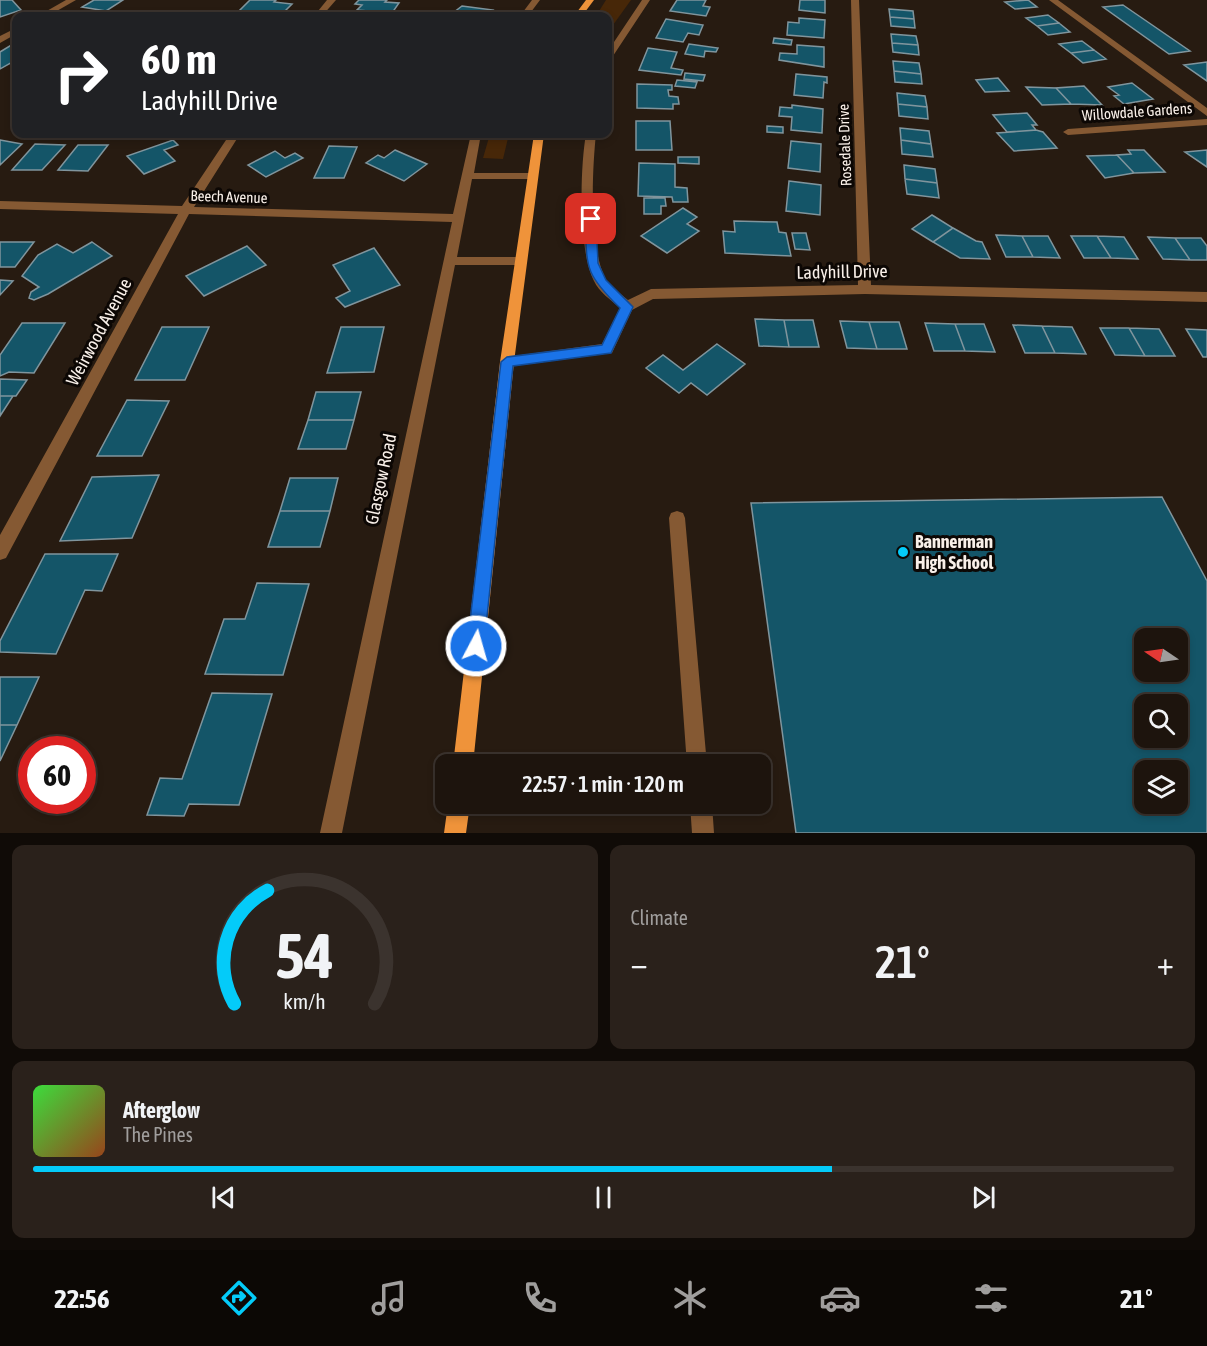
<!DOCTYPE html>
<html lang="en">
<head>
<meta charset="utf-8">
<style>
	body { margin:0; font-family:"Asap Condensed",sans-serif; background:#2a211b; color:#f1f3f6; height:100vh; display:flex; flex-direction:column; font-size:22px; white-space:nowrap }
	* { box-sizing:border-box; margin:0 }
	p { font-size:20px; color:#a09e9d }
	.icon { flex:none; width:33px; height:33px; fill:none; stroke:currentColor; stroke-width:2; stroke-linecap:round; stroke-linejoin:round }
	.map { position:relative; height:833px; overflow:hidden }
	.drawer { display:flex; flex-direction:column; gap:12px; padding:12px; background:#100b07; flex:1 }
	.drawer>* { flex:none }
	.banner { position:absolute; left:12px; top:12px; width:600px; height:126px; border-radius:12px; box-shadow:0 3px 9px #0003,0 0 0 2px #3b332e; background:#202124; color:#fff; overflow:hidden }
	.needle { width:39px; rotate:283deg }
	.tools { position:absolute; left:1134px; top:628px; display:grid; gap:12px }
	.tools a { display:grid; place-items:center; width:54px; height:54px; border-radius:12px; background:#1d140d; box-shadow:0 3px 9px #0003,0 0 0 2px #3b332e; font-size:30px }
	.speed { position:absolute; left:18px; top:736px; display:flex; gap:12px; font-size:30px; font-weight:700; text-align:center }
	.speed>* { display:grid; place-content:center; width:78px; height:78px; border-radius:50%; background:#1d140d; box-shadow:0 3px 9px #0003,0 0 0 2px #3b332e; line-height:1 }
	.speed .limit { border:9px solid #d22; background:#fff; color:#111 }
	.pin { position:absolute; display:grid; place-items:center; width:51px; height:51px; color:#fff; margin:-26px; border-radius:12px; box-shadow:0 3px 9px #0006 }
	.me { position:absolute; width:66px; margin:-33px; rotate:6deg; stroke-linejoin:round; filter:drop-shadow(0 0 4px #0008) }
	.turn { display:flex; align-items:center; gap:21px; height:126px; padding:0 30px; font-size:27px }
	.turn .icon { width:78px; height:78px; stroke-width:2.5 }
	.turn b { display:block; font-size:42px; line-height:51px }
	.big { font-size:45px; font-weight:600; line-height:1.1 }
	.drawer .card { flex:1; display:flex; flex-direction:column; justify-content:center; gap:9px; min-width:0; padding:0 21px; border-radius:12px; background:#2a211b }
	.drawer .dial { align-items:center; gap:0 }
	.dial svg { height:156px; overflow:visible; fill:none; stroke:#3b332e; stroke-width:7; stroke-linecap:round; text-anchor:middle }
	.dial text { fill:#f1f3f6; stroke:none }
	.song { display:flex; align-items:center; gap:18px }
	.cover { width:72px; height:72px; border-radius:9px; background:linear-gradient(135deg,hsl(120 70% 55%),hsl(20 70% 35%)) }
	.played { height:6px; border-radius:3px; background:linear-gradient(90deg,#04cbf9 70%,#3b332e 70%) }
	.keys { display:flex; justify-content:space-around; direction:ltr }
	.heat { display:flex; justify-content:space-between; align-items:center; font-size:33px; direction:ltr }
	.drawer .tiles { flex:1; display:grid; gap:12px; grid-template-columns:1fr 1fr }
	.card:last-child { grid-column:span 2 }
	.trip { position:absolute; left:435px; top:754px; width:336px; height:60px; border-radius:12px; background:#1d140d; box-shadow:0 3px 9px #0003,0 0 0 2px #3b332e; font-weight:600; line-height:60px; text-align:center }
	.dock { display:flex; height:96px; justify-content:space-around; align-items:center; background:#0c0805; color:#a09e9d }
	.dock .icon { width:42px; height:42px }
	.dock .on { color:#04cbf9 }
	.dock b { font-size:27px; color:#f1f3f6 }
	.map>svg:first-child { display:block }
	.green { fill:#472708 }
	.building { fill:#145568; stroke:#80959d; stroke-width:1.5; fill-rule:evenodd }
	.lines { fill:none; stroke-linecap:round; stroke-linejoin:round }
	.lane { fill:#855933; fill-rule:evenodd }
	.street { fill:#855933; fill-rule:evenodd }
	.primary { fill:#ef933a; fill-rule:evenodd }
	.route { fill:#1a73e8; stroke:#114b97; stroke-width:1.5 }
	.poi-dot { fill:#04cbf9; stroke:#0c0704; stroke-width:2 }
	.labels { text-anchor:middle; stroke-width:6; stroke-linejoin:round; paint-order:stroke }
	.far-street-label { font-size:15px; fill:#f9f0e9; stroke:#0c0704 }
	.street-label { font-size:18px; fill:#f9f0e9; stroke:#0c0704 }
	.poi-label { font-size:18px; font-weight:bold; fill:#f9f0e9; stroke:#0c0704; text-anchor:start }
</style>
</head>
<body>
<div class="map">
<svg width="1207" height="833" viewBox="0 0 1207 833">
	<rect width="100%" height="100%" fill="#271b11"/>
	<!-- green -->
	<path class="green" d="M606,0h25l-23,32v-16h-12z
		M490,134h19l-6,25 -20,-1z"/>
	<!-- building -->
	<path class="building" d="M0,0h12l9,10 -21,7z
		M94,0h29l-17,11 -24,-4z
		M250,0h26l-2,2 18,2 -11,11 -42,-4z
		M359,0h28l-2,2 14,1 -7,10 -35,-3 5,-5 -7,-1z
		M677,0h29l-3,6 7,1 -4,9 -36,-5z
		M800,0h25v13l-26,-3z
		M1028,0l9,7 -22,2 -10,-7z
		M1123,5l67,46 -21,3 -66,-47z
		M462,6l31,4 -5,6h-39z
		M889,9l24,2 1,8 -24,-2z
		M350,12l31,3 -35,1z
		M1048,15l11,8 -22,3 -11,-8z
		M890,17l24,2 1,9 -24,-2z
		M799,18l26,2 -1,18 -37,-3 1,-13 11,1z
		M666,19l37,6 -4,10 -11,-2 -5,9 -27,-4z
		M1059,23l11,9 -22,3 -11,-9z
		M891,34l25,2 2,9 -26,-2z
		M774,38l18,2 -1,5 -18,-2z
		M1082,41l12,9 -23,3 -12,-9z
		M892,43l26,2 1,10 -26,-3z
		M13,44h3v16l-16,9v-17z
		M689,44l29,4 -2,4 -11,-1 -1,6 -19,-3z
		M797,45l27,2v20l-45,-7 1,-7 17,1z
		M648,48l29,4 -6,16 12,2 -2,5 -42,-5z
		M1094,50l12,9 -23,4 -12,-10z
		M893,61l26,2 2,11 -27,-3z
		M1207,62v19l-23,-16z
		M894,71l27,3 1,10 -27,-2z
		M685,73l20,2 -2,6 -19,-2z
		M796,74l31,3v6l-3,-1 -1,16 -29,-3z
		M998,78l11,13 -24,1 -9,-12z
		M677,80l20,2 -2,6 -20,-2z
		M1132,83l21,16 -29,5 -10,-8 5,-1 -11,-8z
		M637,84l35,1v5h-4l1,6 9,1 1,7h-6v5l-36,-1z
		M1084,86l18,19 -31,-1 -15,-16z
		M1026,87l30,1 15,16 -29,1z
		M897,93l28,3 2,11 -29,-3z
		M898,104l29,3 1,12 -29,-3z
		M792,105l31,4 -1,24 -31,-3 1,-13 -13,-1 1,-9 12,1z
		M1027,113l10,12h-5l4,5 -29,2 -14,-17z
		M636,121h34l2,29h-36z
		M767,126l16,1v6l-16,-1z
		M900,128l29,3 2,13 -30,-4z
		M1036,130l7,2 14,16 -43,3 -17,-18z
		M0,140l22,4 -22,21z
		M173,140l5,5 -14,5 11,11 -31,13 -17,-18z
		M901,140l30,4 2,13 -31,-3z
		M791,141l30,3 -1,28 -32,-4z
		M35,144l30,1 -23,25h-30z
		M78,145h30l-20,26 -30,-1z
		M329,146l28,1 -13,31h-30z
		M395,150l32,14 -23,17 -38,-18 12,-8 6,3z
		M1128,150h16l21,22 -31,1 -17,-18 14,-1z
		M1207,150v17l-22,-15z
		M275,151l10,7 10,-5 8,5 -37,19 -18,-12z
		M1117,155l17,18 -29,5 -18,-22z
		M678,157h21v7l-21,-1z
		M639,163l36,1v23l12,1 1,14h-15l-1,-5 -34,-1z
		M904,165l31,4 2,14 -32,-4z
		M905,179l32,4 2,15 -32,-4z
		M789,181l32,4 -1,30 -34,-4z
		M644,198h21l1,8h-5v8h-17z
		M683,208l14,9 -10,7 12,7 -32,22 -26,-17z
		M932,215l21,13 -20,14 -21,-13z
		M734,221l43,1 2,10 7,1 5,23 -66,-3 -2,-22 12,1z
		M953,228l23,13 6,1 8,17 -30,-1 -27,-16z
		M792,233h14l4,17 -15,-1z
		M996,235l26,1 11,21h-27z
		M1022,236h26l12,22 -27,-1z
		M1071,236h26l14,22h-27z
		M1097,236l27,1 14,22 -27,-1z
		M1148,237l27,1 15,22 -27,-1z
		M1175,238h26l6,8v14h-17z
		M0,242h34l-19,25h-15z
		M92,242l20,14 -64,38 -14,6 -5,-2 2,-6 8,-5 -17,-11 16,-21 19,-11 16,9z
		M247,246l19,19 -62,31 -18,-20z
		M374,248l26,37 -55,22 -9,-9 14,-7 -17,-26z
		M0,280l13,1 -13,14z
		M755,319l29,1 5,27 -30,-1z
		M784,320h29l6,27h-30z
		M840,321l29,1 8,27 -30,-1z
		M869,322h30l8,27h-30z
		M22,323h43l-31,50 -25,-1 -9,4v-21z
		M925,323l30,1 10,27h-31z
		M955,324h29l11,28 -30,-1z
		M1013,325l29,1 13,27h-30z
		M1042,326l30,1 14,27 -31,-1z
		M162,327h47l-24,53h-50z
		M341,327h43l-10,45 -47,1z
		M1100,328h29l16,28 -30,-1z
		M1129,328l30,1 16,27h-30z
		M1186,329l21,1v27h-4z
		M717,344l28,20 -38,31 -16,-12 -12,10 -33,-25 17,-13 20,15z
		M0,379l27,1 -11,16h-16z
		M316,392h45l-7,28h-46z
		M0,396h13l-13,20z
		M127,400l42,1 -27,55h-45z
		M308,420h46l-8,29h-48z
		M159,475l-27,63 -72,3 32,-64z
		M290,478h48l-8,33h-50z
		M1162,497l45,84v252h-411l-45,-330zM1144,639h34v33h-34zM1144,705h34v33h-34zM1144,771h34v33h-34z
		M280,511h50l-10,36h-52z
		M45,554h73l-16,37 -17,-1 -29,64 -56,-2v-11z
		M257,583l52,1 -26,91 -78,-1 19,-55h21z
		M0,677h39l-22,48h-17z
		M212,693l60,1 -33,111 -50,-1 -5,12 -37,-1 13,-37 22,1z
		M0,725h17l-17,36z"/>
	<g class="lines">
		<!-- lane -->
		<path class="lane" d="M677,511l6,2 2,5 22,247h-20l-18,-247 2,-5z
			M690,804h22l2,29h-22z"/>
		<!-- street -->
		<path class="street" d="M66,0h10l-28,16h-10z
			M327,0h9l-14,16h-8z
			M532,0h8l-12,16h-8z
			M642,0h8l-39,59 -3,1v-9z
			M851,0h8l12,285 336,7v10l-342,-8 -212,5 -21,11 -20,43 -105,14 -5,-1 -2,-4 7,-5 95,-13 18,-36c-9,-8 -21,-16 -26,-27 -16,-31 -14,-113 -8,-147h10c-4,37 -7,111 9,144 5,9 16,16 23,22l23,-11 207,-4z
			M1049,0h9l149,108v8z
			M16,28v6l-16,9v-7z
			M1207,119v6l-139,10 -5,-3 5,-3z
			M230,134h10l-46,73 259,7 18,-80h10l-7,39h58l6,3 -6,3h-60l-15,78h64l6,4 -6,4h-66l-113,568h-22l132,-611 -263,-8 -183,344 -6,2v-25l178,-321 -178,-5v-8l182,5z"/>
		<!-- primary -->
		<path class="primary" d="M586,0h8l-12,16h-8z
			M534,134h10l-30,228 -41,403h-20l47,-403z
			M448,804h22l-4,29h-22z"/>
	</g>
	<!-- route -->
	<path class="route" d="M591,216l5,3 2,44 8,17 27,27 -22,46 -98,13 -29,280 -2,6 -6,3 -6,-3 -3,-6 34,-284 6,-5 95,-12 18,-37c-36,-35 -33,-40 -35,-89z"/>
	<!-- markers -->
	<circle class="poi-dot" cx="903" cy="552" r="6"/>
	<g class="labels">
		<!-- far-street labels -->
		<g class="far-street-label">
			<text transform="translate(1137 112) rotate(-4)" y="5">Willowdale Gardens</text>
			<text transform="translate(845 145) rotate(-92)" y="5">Rosedale Drive</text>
			<text transform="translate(229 197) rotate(2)" y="5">Beech Avenue</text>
		</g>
		<!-- street labels -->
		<g class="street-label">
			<text transform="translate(842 272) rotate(-1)" y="6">Ladyhill Drive</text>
			<text transform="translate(99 332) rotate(-62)" y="6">Weirwood Avenue</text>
			<text transform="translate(381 479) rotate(-78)" y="6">Glasgow Road</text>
		</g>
		<!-- poi labels -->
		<g class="poi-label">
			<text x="915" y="548">Bannerman<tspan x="915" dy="21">High School</tspan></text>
		</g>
	</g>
</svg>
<div class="tools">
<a><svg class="needle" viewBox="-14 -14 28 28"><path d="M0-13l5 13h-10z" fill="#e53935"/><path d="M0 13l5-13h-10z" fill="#a09e9d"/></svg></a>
<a><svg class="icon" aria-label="search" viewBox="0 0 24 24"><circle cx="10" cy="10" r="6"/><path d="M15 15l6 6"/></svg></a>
<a><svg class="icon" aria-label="layers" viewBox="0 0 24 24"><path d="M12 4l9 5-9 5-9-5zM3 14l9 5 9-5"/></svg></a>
</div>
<div class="speed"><div class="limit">60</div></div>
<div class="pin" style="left:591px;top:219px;background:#d93025"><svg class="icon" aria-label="arrive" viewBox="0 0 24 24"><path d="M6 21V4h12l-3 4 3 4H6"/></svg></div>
<svg class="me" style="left:476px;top:646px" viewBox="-20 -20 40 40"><circle r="17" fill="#1a73e8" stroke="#fff" stroke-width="3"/><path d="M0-11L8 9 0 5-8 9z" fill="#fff"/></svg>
<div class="trip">22:57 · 1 min · 120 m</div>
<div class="banner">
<div class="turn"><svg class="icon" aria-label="right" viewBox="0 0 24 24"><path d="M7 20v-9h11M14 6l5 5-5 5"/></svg><div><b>60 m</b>Ladyhill Drive</div></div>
</div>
</div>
<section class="drawer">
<div class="tiles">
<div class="card dial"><svg viewBox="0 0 100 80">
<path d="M14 69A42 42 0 1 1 86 69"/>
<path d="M14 69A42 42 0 0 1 31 11" stroke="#04cbf9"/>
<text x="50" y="56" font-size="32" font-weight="700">54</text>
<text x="50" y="72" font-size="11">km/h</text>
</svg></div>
<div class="card"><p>Climate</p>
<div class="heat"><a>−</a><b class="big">21°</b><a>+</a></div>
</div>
<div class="card">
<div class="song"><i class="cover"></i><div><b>Afterglow</b><p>The Pines</p></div></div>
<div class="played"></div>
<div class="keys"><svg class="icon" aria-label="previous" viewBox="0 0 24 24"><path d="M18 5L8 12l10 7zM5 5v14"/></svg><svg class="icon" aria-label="pause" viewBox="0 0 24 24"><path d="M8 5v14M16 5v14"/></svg><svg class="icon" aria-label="next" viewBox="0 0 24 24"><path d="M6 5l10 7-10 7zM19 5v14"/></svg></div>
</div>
</div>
</section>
<nav class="dock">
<b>22:56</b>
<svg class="icon on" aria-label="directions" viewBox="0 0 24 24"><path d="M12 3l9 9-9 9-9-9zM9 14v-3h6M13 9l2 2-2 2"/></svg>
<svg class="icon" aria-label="music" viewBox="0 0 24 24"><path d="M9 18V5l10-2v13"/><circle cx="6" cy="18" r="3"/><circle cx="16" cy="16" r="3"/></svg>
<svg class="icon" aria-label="phone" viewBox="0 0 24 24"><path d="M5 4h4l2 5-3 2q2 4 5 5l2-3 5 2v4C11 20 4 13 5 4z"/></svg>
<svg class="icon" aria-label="climate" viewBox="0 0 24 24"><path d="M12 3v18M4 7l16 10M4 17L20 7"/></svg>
<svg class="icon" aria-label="car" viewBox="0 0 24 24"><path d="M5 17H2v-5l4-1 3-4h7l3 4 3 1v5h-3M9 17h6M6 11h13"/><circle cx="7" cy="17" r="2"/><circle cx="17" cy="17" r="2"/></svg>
<svg class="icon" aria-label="filters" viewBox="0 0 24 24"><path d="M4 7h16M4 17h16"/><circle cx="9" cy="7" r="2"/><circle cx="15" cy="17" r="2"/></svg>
<b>21°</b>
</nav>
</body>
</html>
